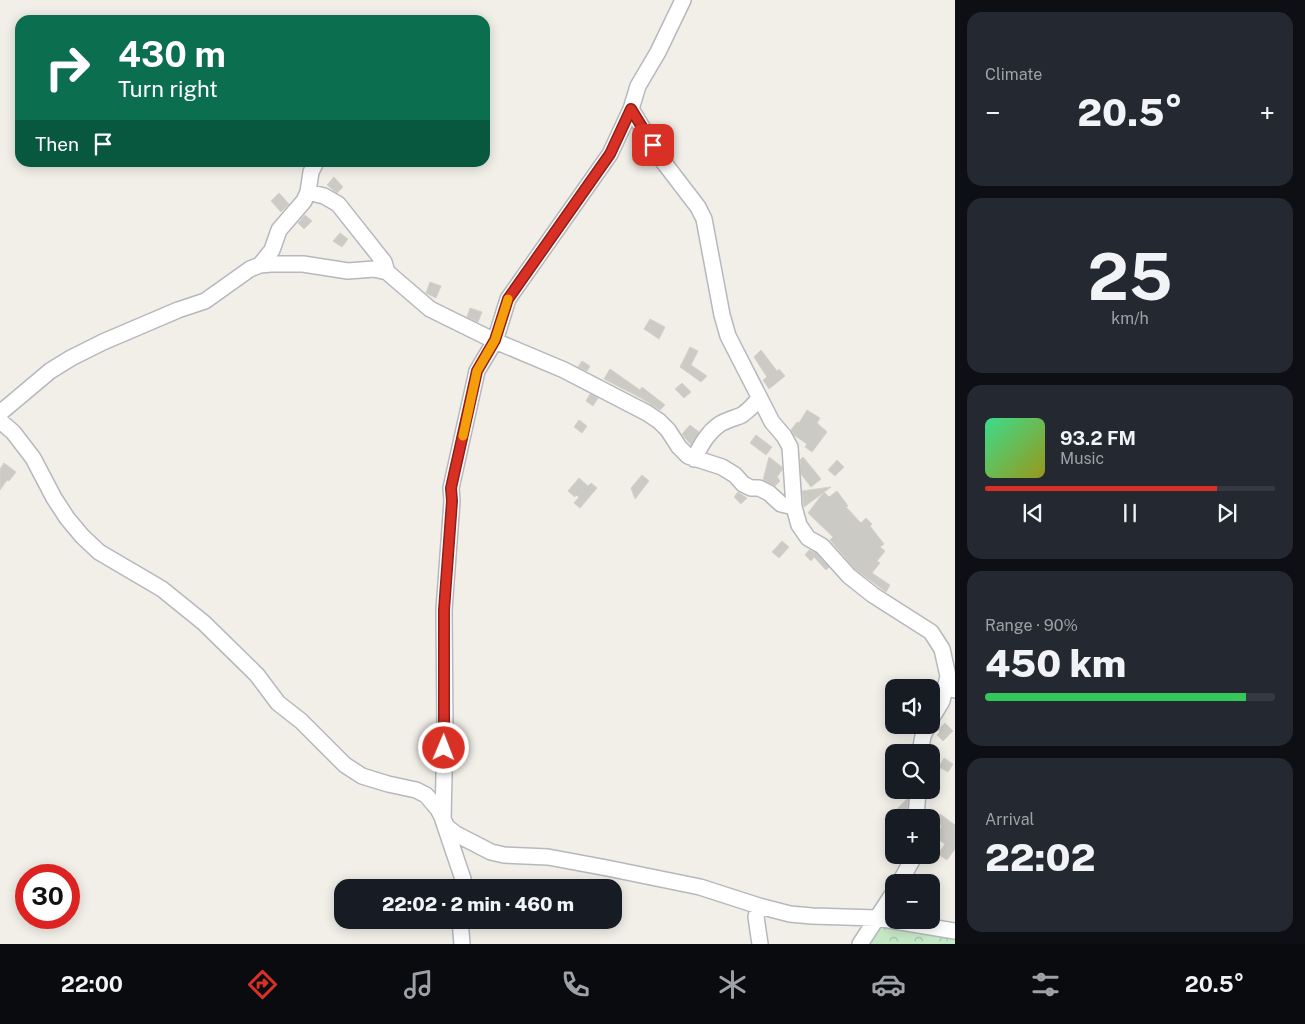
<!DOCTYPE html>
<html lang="en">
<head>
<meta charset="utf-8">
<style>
	body { margin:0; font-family:"Public Sans",sans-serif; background:#242831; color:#f1f3f6; height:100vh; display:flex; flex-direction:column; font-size:19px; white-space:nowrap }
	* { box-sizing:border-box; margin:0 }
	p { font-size:16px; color:#9ea1a6 }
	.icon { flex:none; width:28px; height:28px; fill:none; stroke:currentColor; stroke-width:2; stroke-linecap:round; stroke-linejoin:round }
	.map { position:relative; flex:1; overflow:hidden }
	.details { display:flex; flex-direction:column; gap:12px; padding:12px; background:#0d0f14; width:350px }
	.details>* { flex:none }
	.top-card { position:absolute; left:15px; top:15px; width:475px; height:152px; border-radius:15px; box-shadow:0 2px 12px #0003; background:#0b6e4f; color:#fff; overflow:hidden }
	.tools { position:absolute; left:885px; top:679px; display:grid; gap:10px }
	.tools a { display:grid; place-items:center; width:55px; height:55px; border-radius:10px; background:#171b24; box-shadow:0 2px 12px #0003; font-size:25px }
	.speed { position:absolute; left:15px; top:864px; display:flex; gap:10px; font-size:25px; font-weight:700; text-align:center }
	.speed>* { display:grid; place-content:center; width:65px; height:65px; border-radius:50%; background:#171b24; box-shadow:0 2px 12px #0003; line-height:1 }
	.speed .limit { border:8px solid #d22; background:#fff; color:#111 }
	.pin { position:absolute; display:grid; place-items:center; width:42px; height:42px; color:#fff; margin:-21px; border-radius:10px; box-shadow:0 2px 8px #0006 }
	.me { position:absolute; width:55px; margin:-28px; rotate:1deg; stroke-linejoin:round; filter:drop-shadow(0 0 4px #0008) }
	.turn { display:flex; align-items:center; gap:18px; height:105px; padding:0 20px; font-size:22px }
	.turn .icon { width:65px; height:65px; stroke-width:2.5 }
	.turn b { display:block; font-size:35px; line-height:42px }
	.then { display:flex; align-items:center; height:48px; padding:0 20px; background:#0003; gap:10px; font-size:19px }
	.big { font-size:38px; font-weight:800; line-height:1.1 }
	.details .card { flex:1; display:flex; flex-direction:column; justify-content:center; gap:8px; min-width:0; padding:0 18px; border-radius:15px; background:#242831 }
	.details .dial { align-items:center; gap:0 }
	.dial b { font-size:65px; line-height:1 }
	.song { display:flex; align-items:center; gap:15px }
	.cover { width:60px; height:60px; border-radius:8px; background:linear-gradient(135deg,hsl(150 70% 55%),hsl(60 70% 35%)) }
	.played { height:5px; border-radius:2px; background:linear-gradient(90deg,#d93025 80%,#363941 80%) }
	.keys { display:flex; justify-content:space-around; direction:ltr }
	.heat { display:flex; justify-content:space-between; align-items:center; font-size:28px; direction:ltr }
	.charge { height:8px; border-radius:4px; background:linear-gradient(90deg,#34c759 90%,#363941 0) }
	.trip { position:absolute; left:334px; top:879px; width:288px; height:50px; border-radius:15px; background:#171b24; box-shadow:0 2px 12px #0003; font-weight:800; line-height:50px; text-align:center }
	.menu { display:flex; height:80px; justify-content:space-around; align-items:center; background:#090b0e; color:#9ea1a6 }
	.menu .icon { width:35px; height:35px }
	.menu .selected { color:#d93025 }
	.menu b { font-size:22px; color:#f1f3f6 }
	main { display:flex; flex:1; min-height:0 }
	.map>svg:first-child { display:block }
	.forest { fill:url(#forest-crowns) }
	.building { fill:#cccac5; stroke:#d6d1c6 }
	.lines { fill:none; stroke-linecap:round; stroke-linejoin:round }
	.minor-casing { stroke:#b5b8bc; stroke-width:18 }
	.minor { stroke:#fff; stroke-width:15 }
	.route-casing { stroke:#8d1f18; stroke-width:12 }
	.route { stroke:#d93025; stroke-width:9 }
	.slow { stroke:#f59e0b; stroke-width:9 }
</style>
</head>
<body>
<main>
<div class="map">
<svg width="955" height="944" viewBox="0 0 955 944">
	<defs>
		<pattern id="forest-crowns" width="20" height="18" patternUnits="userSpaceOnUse" patternTransform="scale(1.25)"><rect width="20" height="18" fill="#c5e8c5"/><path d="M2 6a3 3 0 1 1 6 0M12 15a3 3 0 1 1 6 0" fill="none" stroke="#a3c0a4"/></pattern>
	</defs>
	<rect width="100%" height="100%" fill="#f1efe8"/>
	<!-- forest -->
	<path class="forest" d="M878,927l77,7v10h-88z"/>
	<!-- building -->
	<path class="building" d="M334,177l9,10 -6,6 -10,-8z
		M279,193l10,11 -8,8 -10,-11z
		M305,215l7,6 -8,8 -6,-6z
		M340,233l8,6 -6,8 -9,-6z
		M430,282l11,4 -5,12 -10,-5z
		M470,308l12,4 -4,10 -11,-5z
		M650,319l15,8 -6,12 -15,-10z
		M690,347l8,4 -7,14 16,11 -6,6 -21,-15z
		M761,350l16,21 2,-2 6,7 -16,13 -6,-9 4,-3 -13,-20z
		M582,361l8,5 -3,5 -9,-4z
		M610,369l30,21 2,-3 23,18 -5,5 -19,-12 -37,-19z
		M682,383l9,9 -7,6 -9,-9z
		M590,394l8,4 -5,8 -7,-5z
		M807,410l13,8 -3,5 10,9 -15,20 -7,-5 2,-3 -13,-9 -3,-5 6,-8 2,1z
		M579,420l8,6 -5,7 -8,-6z
		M690,425l9,7 -8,13 -9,-11z
		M756,435l16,12 -6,8 -16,-12z
		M769,457l13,10v3l-5,7 3,4 -5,5 -12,-6z
		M803,457l18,22 -10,8 -10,-13 -1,-14z
		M837,460l7,7 -9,9 -7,-6z
		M4,463l12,9 -7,9 -2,-1 -7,10v-21z
		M642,475l7,6 -14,18 -4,-11z
		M579,478l9,8 3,-3 6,5 -17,20 -6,-5 5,-6 -3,-2 -1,2 -7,-6z
		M831,487l-27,20 -2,-16z
		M837,491l11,15 -2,1 15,16 5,-5 6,6 -2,2 14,18 -4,3 5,4 -8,10 3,2 -8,10 18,12 -4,7 -31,-23 -25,-29 3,-3 -25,-24 16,-21 5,5z
		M738,492l9,6 -6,6 -7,-7z
		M782,541l7,6 -10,11 -7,-6z
		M809,550l7,3 13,14 -3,3 -12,-13 -3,4 -6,-6z
		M945,723l8,8 -10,10 -6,-6 3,-3 -2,-2z
		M944,758l9,6 -5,8 -9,-5z
		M908,798l-1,12 -6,7 -6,-6z
		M940,814l15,11v24l-8,11 -9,-6 7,-10 -11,-7 8,-11 -8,-5z"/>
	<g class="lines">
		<!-- minor casing -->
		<g class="minor-casing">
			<path id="minor" d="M631,109l31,51 36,47 6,12 18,96 6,21 44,86 12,14 6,11 4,60 5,18 9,13 14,8 27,30 24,19 58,37 11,17 6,27 7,14
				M308,192l16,4 14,8 46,58 3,10
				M260,265l12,-15 7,-20 25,-29 4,-9 3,-20 5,-10
				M0,413l50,-42 21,-13 32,-16 75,-32 27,-9 45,-32 10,-4 11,-1h32l45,7 26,-2 13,3 43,37 65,32 69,29 83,43 12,8 9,9 11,17 9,9 34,11 13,8 8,9 8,4h8l10,5 12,11 13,3
				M0,421l13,11 20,26 21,40 13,20 15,18 17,16 63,37 42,34 53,52 21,28 23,18 44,44 17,11 26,8 28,6 10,5 12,14 9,18 9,7 35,18 13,3 44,2 59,11 93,19 59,19 31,8 22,2 65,2 78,13
				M694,459c7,-14 13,-26 26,-35 7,-4 15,-6 22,-9 7,-5 12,-10 17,-17
				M931,719l11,-18 6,-25
				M920,752l3,-16 5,-11
				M916,818l2,-28
				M900,882l15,-27
				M463,888v-9l-20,-59 2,-90 -1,-120 8,-109 -1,-13 26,-117 18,-30 13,-42 102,-145 21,-45 7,-23 20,-34 25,-52
				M759,906l-3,11 4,27
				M460,920l2,24
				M860,944l34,-52"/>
		</g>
		<!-- minor -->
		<use href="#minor" class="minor"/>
	</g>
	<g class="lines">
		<!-- route casing -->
		<g class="route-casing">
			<path id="route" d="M444,748v-138l8,-109 -1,-13 26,-117 18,-31 13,-41 102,-145 21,-45 22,36"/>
		</g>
		<!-- route -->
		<use href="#route" class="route"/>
		<!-- slow -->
		<path class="slow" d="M463,436l14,-65 18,-31 13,-41"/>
	</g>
</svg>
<div class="tools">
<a><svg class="icon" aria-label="sound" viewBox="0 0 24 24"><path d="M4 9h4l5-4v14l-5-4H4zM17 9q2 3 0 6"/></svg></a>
<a><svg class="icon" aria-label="search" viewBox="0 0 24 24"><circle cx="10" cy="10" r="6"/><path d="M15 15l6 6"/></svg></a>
<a>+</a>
<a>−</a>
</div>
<div class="speed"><div class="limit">30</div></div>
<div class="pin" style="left:653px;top:145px;background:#d93025"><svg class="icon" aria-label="arrive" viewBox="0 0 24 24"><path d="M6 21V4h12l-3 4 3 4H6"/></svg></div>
<svg class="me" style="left:444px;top:748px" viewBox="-20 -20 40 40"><circle r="17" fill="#d93025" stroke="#fff" stroke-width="3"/><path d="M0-11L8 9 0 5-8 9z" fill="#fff"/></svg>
<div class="trip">22:02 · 2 min · 460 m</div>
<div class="top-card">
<div class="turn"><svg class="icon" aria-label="right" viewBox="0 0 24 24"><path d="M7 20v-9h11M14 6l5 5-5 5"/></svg><div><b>430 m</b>Turn right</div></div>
<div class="then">Then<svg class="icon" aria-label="arrive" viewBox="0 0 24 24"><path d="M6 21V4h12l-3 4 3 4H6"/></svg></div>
</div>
</div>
<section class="details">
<div class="card"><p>Climate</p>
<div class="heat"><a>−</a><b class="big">20.5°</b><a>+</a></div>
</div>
<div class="card dial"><b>25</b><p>km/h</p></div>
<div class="card">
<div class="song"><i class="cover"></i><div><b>93.2 FM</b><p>Music</p></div></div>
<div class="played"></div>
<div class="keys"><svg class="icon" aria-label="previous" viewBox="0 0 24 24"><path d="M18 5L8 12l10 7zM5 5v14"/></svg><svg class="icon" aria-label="pause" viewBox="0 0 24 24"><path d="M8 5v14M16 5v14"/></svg><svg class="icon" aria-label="next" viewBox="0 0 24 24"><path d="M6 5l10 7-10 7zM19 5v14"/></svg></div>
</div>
<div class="card"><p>Range · 90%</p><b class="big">450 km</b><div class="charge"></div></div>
<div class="card"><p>Arrival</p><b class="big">22:02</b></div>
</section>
</main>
<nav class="menu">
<b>22:00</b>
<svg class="icon selected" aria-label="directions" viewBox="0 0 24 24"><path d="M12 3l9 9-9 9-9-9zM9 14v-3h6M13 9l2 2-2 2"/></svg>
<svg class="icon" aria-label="music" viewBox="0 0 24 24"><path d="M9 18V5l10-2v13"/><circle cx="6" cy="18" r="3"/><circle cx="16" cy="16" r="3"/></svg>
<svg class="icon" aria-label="phone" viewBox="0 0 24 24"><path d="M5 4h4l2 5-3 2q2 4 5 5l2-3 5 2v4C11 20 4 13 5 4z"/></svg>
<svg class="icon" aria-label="climate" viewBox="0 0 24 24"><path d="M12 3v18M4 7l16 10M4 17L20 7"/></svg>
<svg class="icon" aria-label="car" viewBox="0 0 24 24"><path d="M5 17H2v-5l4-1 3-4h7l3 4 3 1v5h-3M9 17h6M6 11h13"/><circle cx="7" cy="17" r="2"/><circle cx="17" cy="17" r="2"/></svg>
<svg class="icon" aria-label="filters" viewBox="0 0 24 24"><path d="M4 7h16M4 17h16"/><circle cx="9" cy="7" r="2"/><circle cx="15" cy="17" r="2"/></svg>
<b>20.5°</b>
</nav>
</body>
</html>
